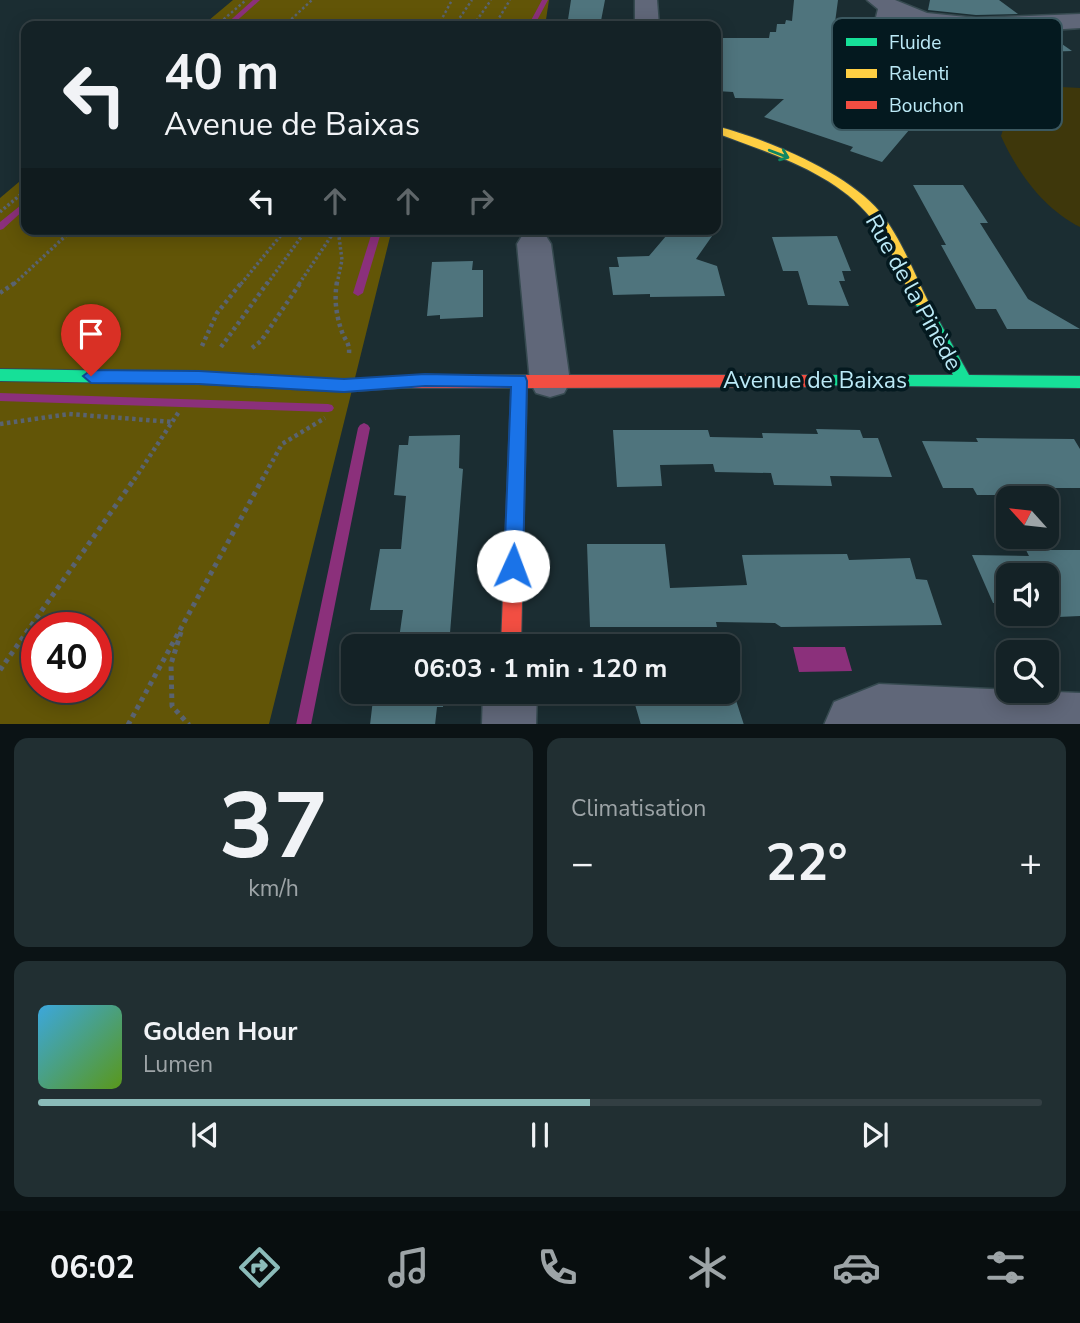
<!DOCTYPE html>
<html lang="fr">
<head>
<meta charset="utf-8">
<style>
	body { margin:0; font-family:"Nunito Sans",sans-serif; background:#212f32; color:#f1f3f6; height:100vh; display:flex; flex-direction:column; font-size:26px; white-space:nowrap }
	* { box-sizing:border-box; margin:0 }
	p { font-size:23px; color:#9da4a7 }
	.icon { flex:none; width:38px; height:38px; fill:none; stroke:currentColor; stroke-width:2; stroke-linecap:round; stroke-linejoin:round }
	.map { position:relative; height:724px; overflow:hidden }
	.details { display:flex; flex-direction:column; gap:14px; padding:14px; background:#0b1315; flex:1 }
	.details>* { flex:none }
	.guide { position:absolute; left:21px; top:21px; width:700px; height:214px; border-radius:14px; box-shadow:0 4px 18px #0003,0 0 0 2px #333f43; background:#142226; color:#f1f3f6; overflow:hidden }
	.needle { width:46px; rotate:297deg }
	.controls { position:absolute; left:996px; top:486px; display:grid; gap:14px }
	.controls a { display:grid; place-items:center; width:63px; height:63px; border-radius:14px; background:#142226; box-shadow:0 4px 18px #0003,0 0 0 2px #333f43; font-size:35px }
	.speed { position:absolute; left:21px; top:612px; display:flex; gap:14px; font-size:35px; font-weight:700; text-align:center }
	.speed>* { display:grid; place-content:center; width:91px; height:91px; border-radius:50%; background:#142226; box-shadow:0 4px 18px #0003,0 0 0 2px #333f43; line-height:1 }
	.speed .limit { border:10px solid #d22; background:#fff; color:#111 }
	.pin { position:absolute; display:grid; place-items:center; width:60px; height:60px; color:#fff; margin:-72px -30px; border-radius:50% 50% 50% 0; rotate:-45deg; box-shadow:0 0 7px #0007 }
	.pin .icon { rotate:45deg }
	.me { position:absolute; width:77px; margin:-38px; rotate:2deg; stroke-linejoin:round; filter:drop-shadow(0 0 5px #0008) }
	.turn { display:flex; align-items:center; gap:24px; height:147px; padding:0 28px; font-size:32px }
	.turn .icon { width:91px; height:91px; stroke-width:2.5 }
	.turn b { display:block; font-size:49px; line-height:60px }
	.lanes { display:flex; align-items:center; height:66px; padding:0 28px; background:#0003; justify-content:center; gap:35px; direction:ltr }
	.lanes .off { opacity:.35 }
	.big { font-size:52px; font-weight:700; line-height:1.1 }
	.details .widget { flex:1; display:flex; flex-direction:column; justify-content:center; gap:10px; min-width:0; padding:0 24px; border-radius:14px; background:#212f32 }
	.details .dial { align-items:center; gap:0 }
	.dial b { font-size:91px; line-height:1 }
	.song { display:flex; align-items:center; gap:21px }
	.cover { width:84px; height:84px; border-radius:10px; background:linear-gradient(135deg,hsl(200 70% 55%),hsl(90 70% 35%)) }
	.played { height:7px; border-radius:4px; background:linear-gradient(90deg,#8bbbb9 55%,#333f43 55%) }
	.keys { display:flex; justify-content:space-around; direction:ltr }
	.heat { display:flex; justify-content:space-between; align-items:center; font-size:38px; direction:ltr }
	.details .tiles { flex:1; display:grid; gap:14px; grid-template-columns:1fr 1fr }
	.widget:last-child { grid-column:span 2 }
	.trip { position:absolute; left:341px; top:634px; width:399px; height:70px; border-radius:14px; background:#142226; box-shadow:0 4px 18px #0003,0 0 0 2px #333f43; font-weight:700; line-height:70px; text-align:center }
	.menu { display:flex; height:112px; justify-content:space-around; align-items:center; background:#080e0f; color:#9da4a7 }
	.menu .icon { width:49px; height:49px }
	.menu .on { color:#8bbbb9 }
	.menu b { font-size:32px; color:#f1f3f6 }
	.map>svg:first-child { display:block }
	.green { fill:#3e370b }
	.forest { fill:#625507; fill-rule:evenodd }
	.water { fill:#8b307b }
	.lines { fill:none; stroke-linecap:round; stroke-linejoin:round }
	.stream { fill:#8b307b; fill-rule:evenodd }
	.building { fill:#4f747d }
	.street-casing { stroke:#364a50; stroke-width:3 }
	.fast-casing { stroke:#364a50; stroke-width:2 }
	.slow-casing { stroke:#364a50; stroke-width:2 }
	.jam-casing { stroke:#364a50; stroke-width:2 }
	.path-far3 { stroke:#596370; stroke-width:2.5; stroke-dasharray:2.5 2.5; stroke-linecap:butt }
	.path-far2 { stroke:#596370; stroke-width:3.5; stroke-dasharray:2.5 2.5; stroke-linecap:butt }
	.path-far1 { stroke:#596370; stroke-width:4.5; stroke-dasharray:3.5 3.5; stroke-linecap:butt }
	.path { stroke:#596370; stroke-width:5; stroke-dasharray:4.5 4.5; stroke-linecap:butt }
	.street { fill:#606779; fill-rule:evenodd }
	.fast { fill:#16e098; fill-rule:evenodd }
	.slow { fill:#ffcf43; fill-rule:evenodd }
	.jam { fill:#f24e42; fill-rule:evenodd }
	.oneway { stroke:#0e8662 }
	.route { fill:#1a73e8; stroke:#114b97; stroke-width:2 }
	.labels { text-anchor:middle; stroke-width:7; stroke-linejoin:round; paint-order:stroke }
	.street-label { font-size:23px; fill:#bceaf7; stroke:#04191f }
	.key { fill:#04191f; stroke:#3b5860; stroke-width:2 }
	.key-label { font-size:19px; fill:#bceaf7 }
</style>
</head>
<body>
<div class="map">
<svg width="1080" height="725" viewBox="0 0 1080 725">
	<rect width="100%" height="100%" fill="#1b2d32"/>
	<!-- green -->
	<path class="green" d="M969,82l111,6v139c-36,-18 -63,-55 -79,-91 7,-23 13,-26 32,-37l-58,-4z"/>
	<!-- forest -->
	<path class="forest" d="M233,0h316l-4,26h-343z
		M26,176v53h366l-123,495h-269v-526zM37,628h59v60h-59z"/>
	<!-- water -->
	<path class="water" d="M793,647h52l7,24 -53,1z"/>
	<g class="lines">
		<!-- stream -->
		<path class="stream" d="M253,0h7l-29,26h-7z
			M542,0h6l-14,26h-6z
			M26,201v7l-23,21 -3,1v-8z
			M373,229h9l-19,64 -5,3 -5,-3z
			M0,393l328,11 4,1 2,3 -2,3 -4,1 -328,-11z
			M364,423l4,2 2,3 -59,297h-15l62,-297 2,-3z"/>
	</g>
	<!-- building -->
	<path class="building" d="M571,0h34l-5,26h-33z
		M794,0h44l-6,45 56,47 5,-18 25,5 8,-51 63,7 57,-2 26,18 -30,1 5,5 -91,1 1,7 -11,-1 -14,63 -17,-4 -33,39 -32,-11 3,-4 -89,-30 20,-18 -49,-1 -2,-6 -17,-1v-53h53l1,-6h6l1,-8h8l1,-4 6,1z
		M930,0h69l19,14 -42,1 -48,-5z
		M913,185h50l25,38h-8l48,76 52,30h-73l-11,-20h-20l-35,-64h5z
		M672,229h45l-21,30 21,7 8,30 -75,1v-3l-37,1 -4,-28h10l-2,-10 32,-1z
		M837,236l14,35h-9l3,10h-6l10,25 -41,-1 -10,-34h-15l-11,-34z
		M473,261l-1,9h11v47l-43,2v-4l-13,1 5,-54z
		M816,429l44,1 3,8h15l14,39 -62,-1 2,10 -58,-1 -3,-12 -56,-1 -2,-8 -53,1 2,21 -45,1 -4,-57h95l2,7 53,1 -1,-5 56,1z
		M460,435l-1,33 4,1 -14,177h-51l5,-36h-33l10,-61h21l5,-53 -12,-1 5,-50h9l1,-9z
		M976,438l98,1 6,10v39h-35l2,6 -49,1h-21l-4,-7h-30l-21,-47 56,1z
		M587,544h78l5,44 77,-3 -5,-30 105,-1 2,6 61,-2 6,21 11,1 15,45 -161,2 -6,-4 -59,-1 1,5h-127z
		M1026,550h54v66l-22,1 -6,-14h-6v-27h-38v27h-15l-21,-48 57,1z
		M374,691h70l-1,16h-6l-2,18h-65z
		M679,691h54l11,34h-103l-7,-24z"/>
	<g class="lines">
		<!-- street casing -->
		<g class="street-casing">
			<path id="street" d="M635,0h22l2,26h-24z
				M867,0h28l32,13 49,5 104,-4v14c-61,4 -122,10 -181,-9l-10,36 -9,2 -9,-2 -3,-5 10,-41z
				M534,233l12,3 5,8 19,138 -6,11 -14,4 -14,-4 -6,-11 -13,-138 5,-8z
				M879,684l201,9v32h-256l10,-23z
				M483,691h54l-1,34h-54z"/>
		</g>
		<!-- fast casing -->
		<g class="fast-casing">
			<path id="fast" d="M921,296l7,5 41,74 111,1v12l-280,-3 -2,-4 2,-4 6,-2h147l-39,-74z
				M0,369l199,3 144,8 58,-4 6,2 2,4 -2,4 -6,2 -58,4 -144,-8 -199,-3z"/>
		</g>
		<!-- slow casing -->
		<g class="slow-casing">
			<path id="slow" d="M716,126c50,13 131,46 164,86 21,26 33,59 48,89l-2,4h-10c-16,-28 -25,-61 -45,-87 -37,-46 -102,-65 -155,-85z"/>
		</g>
		<!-- jam casing -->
		<g class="jam-casing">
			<path id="jam" d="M519,375h287l6,2 2,4 -2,4 -6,2 -279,1 -6,258h-20l10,-258h-110l-6,-2 -2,-4 2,-4 6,-2z"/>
		</g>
		<!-- path-far3 -->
		<path class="path-far3" d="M216,26l30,-26
			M284,26l28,-26
			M414,26l6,-7
			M438,26l14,-26
			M454,26l18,-26
			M478,26l-1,-6 14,-20
			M494,26l16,-26"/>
		<!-- path-far2 -->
		<path class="path-far2" d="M0,212l26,-22
			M14,284l59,-55
			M241,284l45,-55
			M267,284l40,-55
			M299,284l37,-55
			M337,284l5,-24 -4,-31"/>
		<!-- path-far1 -->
		<path class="path-far1" d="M337,282c-3,17 -1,33 5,50 3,8 8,12 7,21
			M0,293l16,-11
			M202,346l15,-33 25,-31
			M221,347l47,-65
			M252,348l9,-7 40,-59
			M0,424l69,-10 104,8
			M134,480l46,-70
			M262,480l20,-36 43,-26"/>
		<!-- path -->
		<path class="path" d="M181,632l-10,32 1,42 17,19
			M0,670l135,-192
			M128,725l135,-247"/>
		<!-- street -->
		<use href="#street" class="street"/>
		<!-- fast -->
		<use href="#fast" class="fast"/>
		<!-- slow -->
		<use href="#slow" class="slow"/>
		<!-- jam -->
		<use href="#jam" class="jam"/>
	</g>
	<!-- one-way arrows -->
	<defs><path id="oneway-shaft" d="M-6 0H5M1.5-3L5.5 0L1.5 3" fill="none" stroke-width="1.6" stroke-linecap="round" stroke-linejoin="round" transform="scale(1.75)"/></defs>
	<use class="oneway" href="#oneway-shaft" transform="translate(779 154) rotate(21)"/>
	<!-- route -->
	<path class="route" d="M91,370l108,1 145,8 81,-5 100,2 2,5 -4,185 -3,7 -7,2 -7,-2 -2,-7 7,-179 -86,-1 -81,6 -145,-8 -108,-1 -8,-7z"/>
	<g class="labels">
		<!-- street labels -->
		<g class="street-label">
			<text transform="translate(914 292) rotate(61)" y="8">Rue de la Pinède</text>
			<text x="815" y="388">Avenue de Baixas</text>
		</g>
	</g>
	<!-- legend -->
	<rect x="832" y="18" width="230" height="112" rx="10" class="key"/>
	<rect x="846" y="38" width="31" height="8" fill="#16e098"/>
	<rect x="846" y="69" width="31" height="9" fill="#ffcf43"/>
	<rect x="846" y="101" width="31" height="8" fill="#f24e42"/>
	<g class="key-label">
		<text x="889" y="49">Fluide</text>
		<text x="889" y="80">Ralenti</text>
		<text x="889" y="112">Bouchon</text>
	</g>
</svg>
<div class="controls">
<a><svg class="needle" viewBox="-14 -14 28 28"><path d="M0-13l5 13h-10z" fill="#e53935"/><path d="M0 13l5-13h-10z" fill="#9da4a7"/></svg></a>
<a><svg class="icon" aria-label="sound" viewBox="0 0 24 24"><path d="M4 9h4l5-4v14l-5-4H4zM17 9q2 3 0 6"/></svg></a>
<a><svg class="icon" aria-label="search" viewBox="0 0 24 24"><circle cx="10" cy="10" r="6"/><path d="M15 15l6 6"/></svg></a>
</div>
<div class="speed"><div class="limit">40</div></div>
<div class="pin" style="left:91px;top:376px;background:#d93025"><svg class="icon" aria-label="arrive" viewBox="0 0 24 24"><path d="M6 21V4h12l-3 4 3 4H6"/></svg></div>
<svg class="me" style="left:513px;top:566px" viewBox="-20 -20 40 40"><circle r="19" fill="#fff"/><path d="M0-13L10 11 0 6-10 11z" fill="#1a73e8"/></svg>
<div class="trip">06:03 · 1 min · 120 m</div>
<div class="guide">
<div class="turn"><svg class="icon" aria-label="left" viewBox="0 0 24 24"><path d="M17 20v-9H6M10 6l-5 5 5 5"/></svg><div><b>40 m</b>Avenue de Baixas</div></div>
<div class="lanes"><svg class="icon" aria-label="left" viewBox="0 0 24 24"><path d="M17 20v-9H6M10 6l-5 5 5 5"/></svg><svg class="icon off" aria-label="ahead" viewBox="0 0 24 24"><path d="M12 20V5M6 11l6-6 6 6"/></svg><svg class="icon off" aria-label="ahead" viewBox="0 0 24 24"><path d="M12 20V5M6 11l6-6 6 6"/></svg><svg class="icon off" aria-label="right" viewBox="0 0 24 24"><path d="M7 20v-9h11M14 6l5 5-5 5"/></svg></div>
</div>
</div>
<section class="details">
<div class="tiles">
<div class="widget dial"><b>37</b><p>km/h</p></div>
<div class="widget"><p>Climatisation</p>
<div class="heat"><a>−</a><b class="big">22°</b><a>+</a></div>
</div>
<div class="widget">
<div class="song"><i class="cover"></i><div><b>Golden Hour</b><p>Lumen</p></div></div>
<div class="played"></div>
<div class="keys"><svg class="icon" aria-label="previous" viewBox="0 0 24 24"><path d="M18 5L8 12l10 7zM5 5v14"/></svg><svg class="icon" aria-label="pause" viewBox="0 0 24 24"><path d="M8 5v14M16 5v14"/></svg><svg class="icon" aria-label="next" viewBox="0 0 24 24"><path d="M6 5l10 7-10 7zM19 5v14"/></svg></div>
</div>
</div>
</section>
<nav class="menu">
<b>06:02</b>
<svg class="icon on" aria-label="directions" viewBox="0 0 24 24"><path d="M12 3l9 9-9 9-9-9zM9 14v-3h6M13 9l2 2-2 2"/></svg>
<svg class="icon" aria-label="music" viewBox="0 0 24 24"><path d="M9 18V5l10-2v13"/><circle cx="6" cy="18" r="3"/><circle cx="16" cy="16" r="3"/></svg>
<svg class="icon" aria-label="phone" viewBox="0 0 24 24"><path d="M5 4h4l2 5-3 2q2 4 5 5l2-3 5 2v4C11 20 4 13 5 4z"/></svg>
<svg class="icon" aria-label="climate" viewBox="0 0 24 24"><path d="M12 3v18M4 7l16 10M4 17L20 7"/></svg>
<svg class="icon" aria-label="car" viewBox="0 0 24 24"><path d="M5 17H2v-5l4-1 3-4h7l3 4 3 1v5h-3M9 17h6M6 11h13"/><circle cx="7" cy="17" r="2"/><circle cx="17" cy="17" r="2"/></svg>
<svg class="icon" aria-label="filters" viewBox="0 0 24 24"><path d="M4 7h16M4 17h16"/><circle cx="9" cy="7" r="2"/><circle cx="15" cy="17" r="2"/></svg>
</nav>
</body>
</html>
